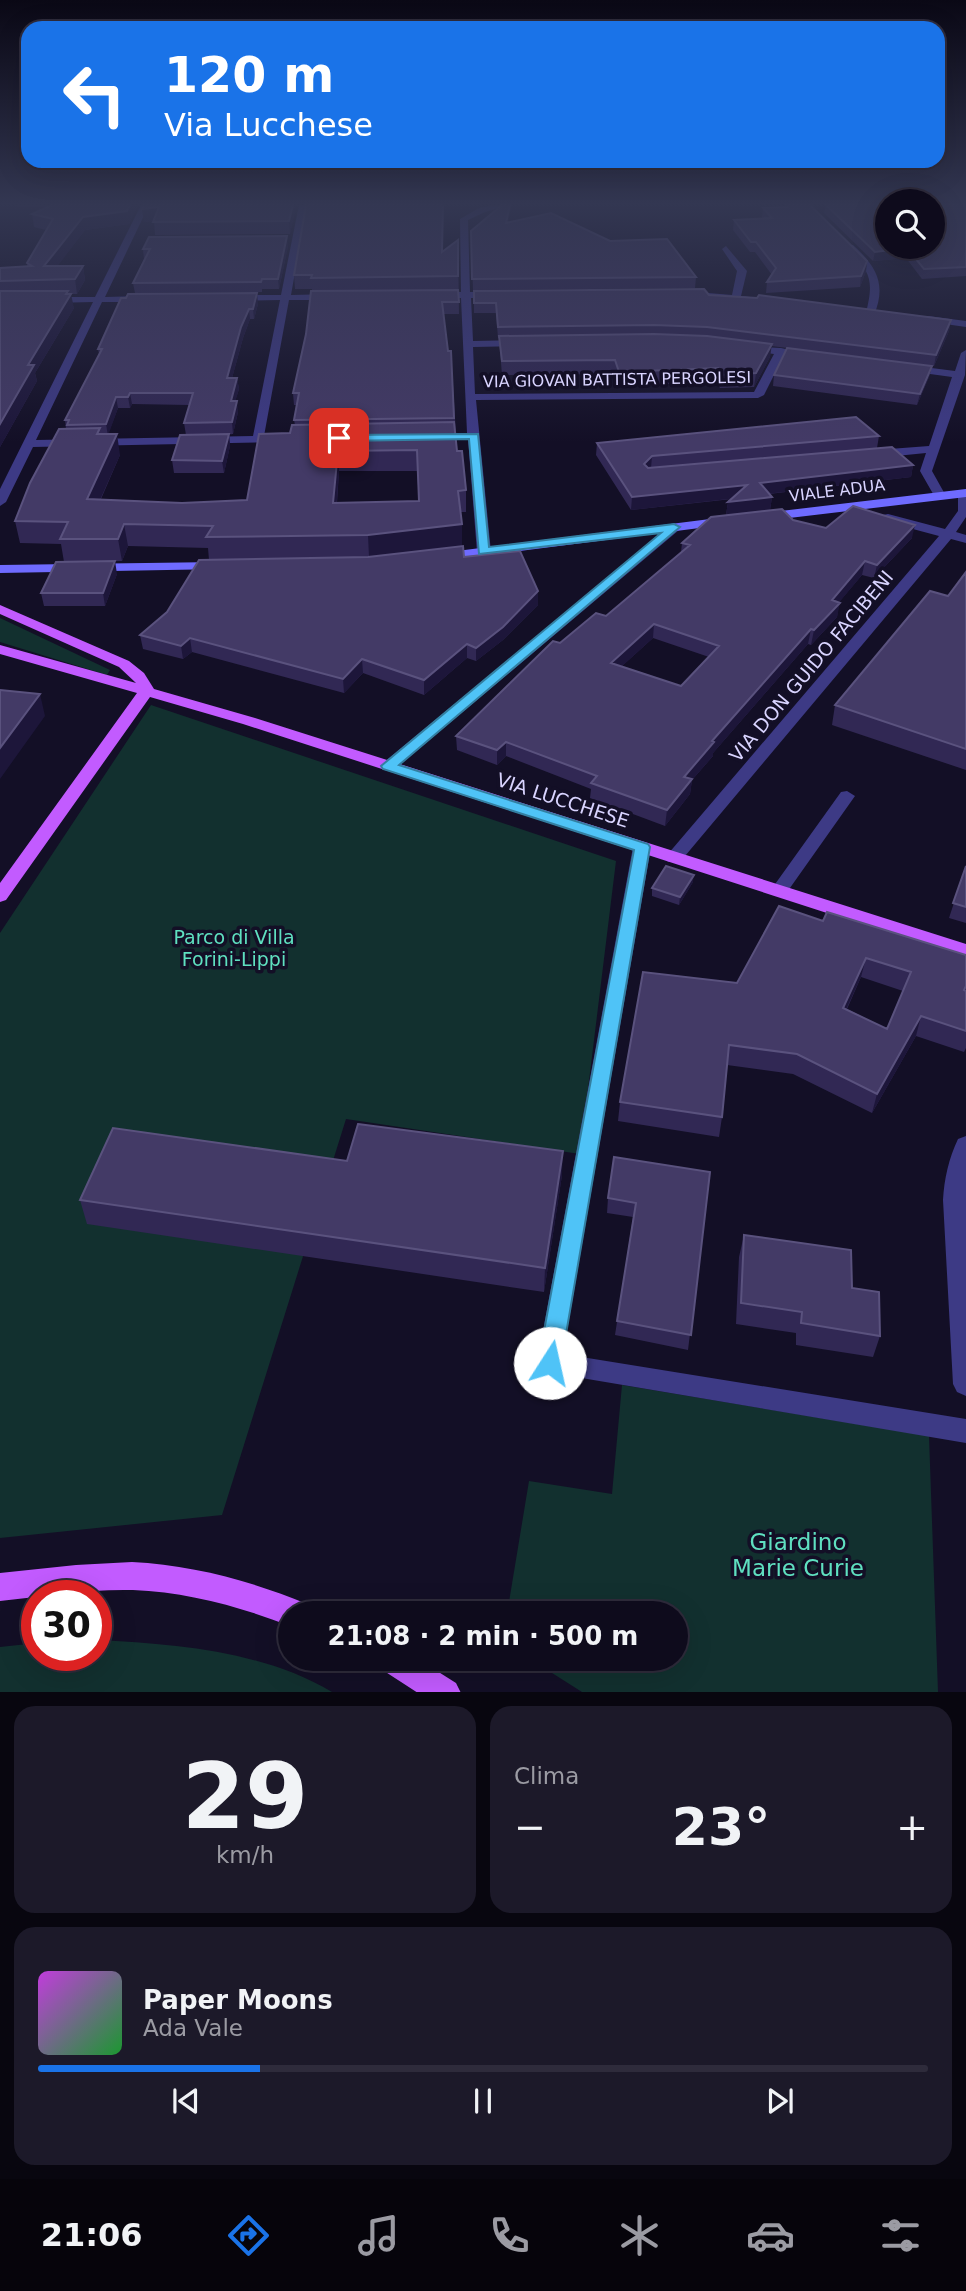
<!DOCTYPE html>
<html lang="it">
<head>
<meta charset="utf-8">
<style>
	body { margin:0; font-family:"DejaVu Sans",sans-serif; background:#1c1929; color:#f1f3f6; height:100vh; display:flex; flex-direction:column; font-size:26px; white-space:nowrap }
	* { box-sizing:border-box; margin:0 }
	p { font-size:23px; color:#9b9ba3 }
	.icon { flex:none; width:38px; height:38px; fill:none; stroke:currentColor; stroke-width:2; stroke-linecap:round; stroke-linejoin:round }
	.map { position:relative; height:1692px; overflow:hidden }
	.sheet { display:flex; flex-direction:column; gap:14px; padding:14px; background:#08060f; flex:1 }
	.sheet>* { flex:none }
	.hud { position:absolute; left:21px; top:21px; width:924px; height:147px; border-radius:21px; box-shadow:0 7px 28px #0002,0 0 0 2px #2e2b3b; background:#1a73e8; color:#fff; overflow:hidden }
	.buttons { position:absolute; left:875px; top:189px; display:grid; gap:14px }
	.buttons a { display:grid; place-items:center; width:70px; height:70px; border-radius:50%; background:#0e0b1c; box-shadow:0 7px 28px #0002,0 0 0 2px #2e2b3b; font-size:35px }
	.speed { position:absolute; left:21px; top:1580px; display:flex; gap:14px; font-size:35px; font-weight:700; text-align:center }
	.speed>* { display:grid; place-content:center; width:91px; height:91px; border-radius:50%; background:#0e0b1c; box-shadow:0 7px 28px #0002,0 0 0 2px #2e2b3b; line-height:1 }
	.speed .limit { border:10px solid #d22; background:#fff; color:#111 }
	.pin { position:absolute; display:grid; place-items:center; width:60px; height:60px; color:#fff; margin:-30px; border-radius:14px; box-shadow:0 4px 10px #0006 }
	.me { position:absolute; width:77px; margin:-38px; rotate:10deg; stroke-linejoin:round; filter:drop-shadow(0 0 5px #0008) }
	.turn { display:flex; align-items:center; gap:24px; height:147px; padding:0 28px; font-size:32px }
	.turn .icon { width:91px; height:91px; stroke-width:2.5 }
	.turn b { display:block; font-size:49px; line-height:60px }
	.big { font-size:52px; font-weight:700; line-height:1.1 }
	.sheet .tile { flex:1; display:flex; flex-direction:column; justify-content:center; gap:10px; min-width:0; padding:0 24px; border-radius:21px; background:#1c1929 }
	.sheet .dial { align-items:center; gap:0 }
	.dial b { font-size:91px; line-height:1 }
	.song { display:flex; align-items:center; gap:21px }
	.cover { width:84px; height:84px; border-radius:10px; background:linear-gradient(135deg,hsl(290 70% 55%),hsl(130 70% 35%)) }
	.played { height:7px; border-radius:4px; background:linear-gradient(90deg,#1a73e8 25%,#2e2b3b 25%) }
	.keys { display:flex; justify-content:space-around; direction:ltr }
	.heat { display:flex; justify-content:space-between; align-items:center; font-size:38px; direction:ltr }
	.sheet .tiles { flex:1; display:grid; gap:14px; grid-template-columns:1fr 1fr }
	.tile:last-child { grid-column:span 2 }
	.trip { position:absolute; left:278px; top:1601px; width:410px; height:70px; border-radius:35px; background:#0e0b1c; box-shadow:0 7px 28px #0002,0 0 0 2px #2e2b3b; font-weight:700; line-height:70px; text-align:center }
	.tab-bar { display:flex; height:112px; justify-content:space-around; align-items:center; background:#06040b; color:#9b9ba3 }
	.tab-bar .icon { width:49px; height:49px }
	.tab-bar .selected { color:#1a73e8 }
	.tab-bar b { font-size:32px; color:#f1f3f6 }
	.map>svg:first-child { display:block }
	.green { fill:#12302f }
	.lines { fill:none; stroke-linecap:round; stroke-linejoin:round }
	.minor { fill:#3d3a85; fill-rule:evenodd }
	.secondary { fill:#6f6bff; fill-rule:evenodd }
	.primary { fill:#c25bff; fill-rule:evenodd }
	.wall { fill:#312854; fill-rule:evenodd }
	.shaded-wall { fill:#1d163a }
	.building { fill:#433a66; stroke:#5a527e; stroke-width:2; fill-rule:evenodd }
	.route { fill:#4fc3f7; stroke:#337fa1; stroke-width:2 }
	.labels { text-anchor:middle; stroke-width:7; stroke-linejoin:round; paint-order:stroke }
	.far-street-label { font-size:16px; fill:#d9d4ff; stroke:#130f26 }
	.street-label { font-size:19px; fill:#d9d4ff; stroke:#130f26 }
	.park-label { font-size:19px; fill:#5fe0c0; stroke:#130f26 }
	.near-park-label { font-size:23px; fill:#5fe0c0; stroke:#130f26 }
</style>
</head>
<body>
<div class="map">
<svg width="966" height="1693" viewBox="0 0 966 1693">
	<rect width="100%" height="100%" fill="#130f26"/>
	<!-- green -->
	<path class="green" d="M0,618l110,52 -3,5 -107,-33z
		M151,705l465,156 -36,293 -234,-35 -124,396 -222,23v-605z
		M622,1385l307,51 9,256h-356l-52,-33h146v-45h-169l22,-133 83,13z
		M96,1640c80,4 167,11 236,52h-332v-45l37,-4v13h59z"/>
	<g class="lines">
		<!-- minor -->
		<path class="minor" d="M141,205h8l-44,92 37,-1 5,3 -5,3h-40l-66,138 217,-4 27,-136 -44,1 -5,-3 5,-3h45l18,-90h8l-16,90 43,-1 5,3 -5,3h-45l-25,136h18l6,3 -6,3 -249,5 -27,55 -6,4v-17l93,-187 -42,1 -5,-3 5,-3h44z
			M495,205h15l-25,7 -17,8 2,72h25l5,3 -5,3h-24l2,43 48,-1 5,3 -5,3 -48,1 2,47 279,-2 20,-38 -30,-4v-4l37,2 31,7 -5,3 -23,-3 -20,40 -6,3 -282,2 15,152 -7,4 -7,-4 -9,-113h-35l-6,-3 6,-3h34l-6,-135h-25l-5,-3 5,-3h25l-1,-73 19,-11z
			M847,245h6c23,21 34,39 21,70l-8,-2c8,-33 5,-41 -19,-64z
			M726,246l21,25 -6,25 9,1v4l-69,-5v-4l3,-1 48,4 5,-24 -15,-22z
			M928,316l38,5v6l-42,-6v-4z
			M966,350l-1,25 -33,96 14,25 -6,4 -4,-1 -16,-28 6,-18 -50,5 -6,-4 6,-4 53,-4 23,-69 -44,-6 -5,-3 5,-3 47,6 6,-18z
			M958,491h8v26l-10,15 10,3v8l-15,-4 -271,323h-12l-3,-4 3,-4 271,-318 -56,-15v-6l5,-1 57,15 13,-18z
			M674,523l6,4 -1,3 -284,239h-12l-2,-3 2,-3z
			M847,791l8,5 -70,99h-12l-3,-4 3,-4 68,-95z
			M642,841l9,6 -88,507 403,65v24l-426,-72 -3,-8 96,-516z
			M966,1136v260l-9,-4 -4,-8 -10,-184c1,-21 6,-42 15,-61z"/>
		<!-- secondary -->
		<path class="secondary" d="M966,489v8l-202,24 -6,-4 6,-4z
			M726,517l6,4 -1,3 -290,37 -7,-4 7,-4z
			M218,562l5,1v6l-223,4v-8z"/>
		<!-- primary -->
		<path class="primary" d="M0,605l129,56 15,12 10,16 101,29 711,226v14l-723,-234 -93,-27 -144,203 -6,2v-19l137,-190 -137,-39v-9l136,38 -17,-16 -119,-53z
			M132,1562c60,3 120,19 175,42l4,10h-21v12c-49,-19 -103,-34 -157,-36 -45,-1 -89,6 -133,11v-28l76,-8z
			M376,1659h42l38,24 5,10h-43l-37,-24z"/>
	</g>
	<!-- wall -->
	<path class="wall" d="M17,205h121l-9,19 -44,6 -28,36h26l2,14 -8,14h-9l6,14 -39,65 2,8 -37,66v-179l27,-2v-3l19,-33 -12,-3 -2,-13 16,-7h-31z
		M144,205h152l-6,29 -135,1 -1,-14 -10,1z
		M786,205l81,56 -1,10 -6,16 -94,6 1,-11 5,-7 -17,-23h-5l-17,-22 1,-10 29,-1 -1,-2 1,-9 22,-1z
		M826,205h140v71l-44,3 -16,-21 -33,3 -49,-48z
		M511,208l-3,14 102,19 86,36 -1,11 -222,2 -2,-59z
		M458,240l1,74h-16l5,37h3l6,100 9,39v22h-6l2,34 2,11 74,34v14l-35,35 -27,21 -9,-3 -43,37 -61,-22 -19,20 -152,-41 -9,7 -40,-10 -3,-14 27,-23 42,-52 -1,-12 -80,-2 -6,15 -58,1 -3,-18 -41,-1 -5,-22 51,-92 -1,-9 34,-66 -1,-5 160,-45 -4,15h-4l-7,19 -11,40h5l2,11 -4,12 3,11 -5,22 -47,1 -2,-12 5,-18 -57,-1 -2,4h-12l-10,26 12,21 -19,44 81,4 65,-3 48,-75 -1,-5 3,-15h-3l-1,-12 13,-59 6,-43v-2h-17l-1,-14 149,-23zM339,471h78l2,30 -82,2z
		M288,246l-9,43h-17v3l-127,1 -2,-10 11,-24 -1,-10z
		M474,291l235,4 242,25 -2,11 -15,35 -163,-20 -1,11 -16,30 -34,1 -4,-6 -98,4 -3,-12 -113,1 -3,-37h-1l-2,-25h-22z
		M932,366l-3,11 -12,28 -144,-19 1,-11z
		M229,434l1,12 -6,27h-50l-2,-13z
		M879,436l-2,12 36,17 -2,12 -142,17 3,3 -2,13 -44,5 2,-13 4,-3 -101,11 -35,-55 1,-12z
		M793,520l33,8 86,10 -38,40 -12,-3 -23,27 -2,15 -26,28 -3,-1 -95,109v3l-21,24 -2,14 -25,32 -75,-28 1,-9 -85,-33 -9,9 -40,-15 -1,-14 104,-93 46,-27 75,-64 1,-9zM653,638l56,19 -28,29 -59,-20z
		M966,572v198l-134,-45 3,-20 113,-109z
		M117,574l-12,32h-61l-3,-13z
		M966,866v57l-17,-5z
		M693,882l-14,23 -27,-9v-8z
		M823,921l143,34v93l-2,4 -48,-16 -44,77 -79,-39 -66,-9 -5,52 -3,20 -101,-16 2,-19 117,-119zM861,977l42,14 -16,38 -40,-20z
		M347,1161l215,14 -18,117 -457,-68 -7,-24z
		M710,1172l-22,178 -73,-15 18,-118 -26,-4 1,-15z
		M744,1235l108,53 28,48 -7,21 -77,-12v-12l-60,-9 3,-67z"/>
	<!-- shaded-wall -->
	<path class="shaded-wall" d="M130,205h8l-9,19 -44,6 -38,50 -3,-14 39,-49z
		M293,205h3l-6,29 -1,-13z
		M510,205h1v3l-5,26v-11z
		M159,207l2,13 -17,2 -2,-13z
		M287,236l1,10 -9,43 -1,-10z
		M907,248l-1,10 -33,3 2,-9z
		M867,261l-1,10 -6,16 1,-11z
		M83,266l2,14 -8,14 -2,-15z
		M68,291l1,6 2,-3 3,14 -39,65 2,8 -37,66v-23l28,-59z
		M257,293l1,11 -4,15 -1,-10z
		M249,309l1,10 -7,19 -14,51 -2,-11 14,-51z
		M951,320l-2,11 -15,35 2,-11z
		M772,344l-2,13 -16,30 2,-14z
		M932,366l-3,11 -12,28 3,-11z
		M237,378l2,11 -7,23 -1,-11z
		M130,393l2,11 -2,4 -2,-11z
		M116,397l2,11 -10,28 -2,-12z
		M237,401l1,11 -5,22 -1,-12z
		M117,434l3,21 -29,65 -4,-21z
		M229,434l1,12 -6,27 -2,-12z
		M338,451l1,20 -4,54 -2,-22z
		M652,456l-1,12 -8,8 1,-12z
		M913,465l-2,12 -153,18 2,-12z
		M747,485l-1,12 -115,13 1,-13z
		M772,497l-2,13 -44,5 2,-13z
		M124,524l4,22 -6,15 -4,-22z
		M462,524v22l-93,11 -1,-22z
		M915,525l-3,13 -38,40 3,-13z
		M115,561l2,13 -12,32 -2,-13z
		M865,561l-3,14 -30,36 8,-8 -3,14 -26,28 3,-15 18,-30z
		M538,591v14l-35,35 -27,21v-13z
		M654,624l-1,14 -43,39 1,-14z
		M811,629l-3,15 -95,109v3l-21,24 -2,14 -25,32 2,-16 17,-33 28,-36z
		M190,638l2,14 -9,7 -2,-13z
		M467,644v14l-43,37v-15z
		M362,659l1,14 -19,20 -1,-14z
		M40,694l5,22 -45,63v-31z
		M506,742v14l-9,9v-15z
		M694,875l-1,7 -14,23 1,-8z
		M866,958l-5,19 -23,50 5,-19z
		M921,1016l-5,20 -44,77 5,-19z
		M563,1151l-1,24 -18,117 1,-24z"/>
	<!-- building -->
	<path class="building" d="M52,205h78l-3,6 -44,6 -39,49h39l-8,13 -75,2v-13l32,-2 -5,-3 26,-44 -21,-5z
		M144,205h149l-4,16 -136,1 6,-15 -17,2z
		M306,205h137l-1,47 16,-12v36l-147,2 1,-3h-18z
		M502,205h8l-4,18 45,-10 59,28 57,-2 29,38 -224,2 -1,-48z
		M786,205h24l57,56 -6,15 -94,6 9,-14 -20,-26h-5l-17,-22 38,-2 -9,-10 24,-1z
		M826,205h61v42h46v-42h33v62l-42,2 -17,-21 -32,4z
		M287,236l-9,43h-16l-1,3 -128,1 17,-34h-7l6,-12z
		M704,289l5,6 48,3 2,-3 192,25 -15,35 -229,-28 -53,-2 -156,2 -2,-24h-22v-12z
		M458,290l1,12h-17l6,49h3l3,67 -160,2 5,-27h-6l13,-59 5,-43z
		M0,291h68l-2,3h5l-43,71h6l-34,59z
		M257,293l-4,16h-4l-8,18 -14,51h10l-6,23h6l-5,21 -48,1 9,-30h-63l-2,4h-12l-10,27 -39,1 2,-5h-4l37,-71h-4l23,-51h5l2,-4z
		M654,334l53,2 65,8 -16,29 -35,2 -3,-7 -99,4 -4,-12 -113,1 -3,-25z
		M787,348l145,18 -12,28 -146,-19z
		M856,417l23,19 -227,20 -8,8 4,4 244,-21 21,18 -153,18 12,14 -44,5 19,-17 -115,12 -35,-54z
		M454,422l3,29h5l4,39 -8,1 4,33 -94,11 -162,2 7,-11 -89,-2 -6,15h-58l8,-17 -53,-1 15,-38 29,-54 41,-1 -3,6h20l-30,65 95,4 65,-3 12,-66 31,-1 2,-8zM417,450l2,51 -86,2 5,-52z
		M229,434l-7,27 -50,-1 8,-25z
		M853,506l62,19 -38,40 -12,-4 -33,39 8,3 -26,27 -3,-1 -99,112 2,1 -30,35 8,2 -25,31 -76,-27 6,-7 -91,-34 -9,8 -41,-14 97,-95 7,2 36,-30 10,3 84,-71 -8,-2 29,-26 71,-8 11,11 33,8zM654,624l65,22 -38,40 -70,-23z
		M463,546l1,11 56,-6 18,40 -35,36 -27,21 -9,-4 -43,36 -62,-21 -19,20 -153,-41 -9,8 -41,-11 27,-23 32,-52 169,-3z
		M115,561l-12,32h-62l15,-31z
		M966,572v177l-131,-44 95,-114 18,5z
		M0,690l40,4 -40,54z
		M666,866l28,9 -14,22 -28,-9z
		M966,866v41l-13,-4z
		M779,906l44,15 4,-9 139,43v31l-2,4 2,1v40l-45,-15 -44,78 -80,-40 -68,-9 -7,72 -102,-15 23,-130 94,11zM866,958l45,14 -24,57 -44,-21z
		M358,1124l205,27 -18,117 -465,-68 33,-72 234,33z
		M614,1157l96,15 -19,163 -74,-14 19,-118 -28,-5z
		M744,1235l107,15 1,38 27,4 1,44 -79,-13 1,-11 -61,-9z"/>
	<!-- sky -->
	<linearGradient id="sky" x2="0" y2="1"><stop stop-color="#0a0815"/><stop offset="0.46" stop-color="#333752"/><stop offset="1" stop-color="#333752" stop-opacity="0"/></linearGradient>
	<rect width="966" height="442" fill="url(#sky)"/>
	<!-- route -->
	<path class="route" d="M478,434l11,113 185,-23 6,3 -281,238 249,79 2,3 -89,516 -3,8 -8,3 -9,-3 -3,-8 96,-513 -251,-81 -2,-3 280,-233 -182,21 -10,-115 -130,2 -5,-3 5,-3z"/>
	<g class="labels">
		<!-- far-street labels -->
		<g class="far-street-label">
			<text transform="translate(617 379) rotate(-1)" y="6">VIA GIOVAN BATTISTA PERGOLESI</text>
			<text transform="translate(837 490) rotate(-7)" y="6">VIALE ADUA</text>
		</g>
		<!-- street labels -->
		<g class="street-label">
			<text transform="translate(811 666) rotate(-50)" y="7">VIA DON GUIDO FACIBENI</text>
			<text transform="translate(563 800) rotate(18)" y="7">VIA LUCCHESE</text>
		</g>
		<!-- park labels -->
		<g class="park-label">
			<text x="234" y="944">Parco di Villa<tspan x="234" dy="22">Forini-Lippi</tspan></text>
		</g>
		<!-- near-park labels -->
		<g class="near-park-label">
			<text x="798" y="1550">Giardino<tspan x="798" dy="26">Marie Curie</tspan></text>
		</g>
	</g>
</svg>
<div class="buttons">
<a><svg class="icon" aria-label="search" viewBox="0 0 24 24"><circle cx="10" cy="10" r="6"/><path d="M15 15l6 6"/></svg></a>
</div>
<div class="speed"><div class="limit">30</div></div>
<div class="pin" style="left:339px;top:438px;background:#d93025"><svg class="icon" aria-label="arrive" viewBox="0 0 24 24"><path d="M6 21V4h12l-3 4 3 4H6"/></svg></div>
<svg class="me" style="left:550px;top:1363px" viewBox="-20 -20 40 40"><circle r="19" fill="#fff"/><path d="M0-13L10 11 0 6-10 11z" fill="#4fc3f7"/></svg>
<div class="trip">21:08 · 2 min · 500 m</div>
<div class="hud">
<div class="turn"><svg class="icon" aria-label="left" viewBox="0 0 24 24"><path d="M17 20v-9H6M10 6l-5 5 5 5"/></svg><div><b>120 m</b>Via Lucchese</div></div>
</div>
</div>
<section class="sheet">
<div class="tiles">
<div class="tile dial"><b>29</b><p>km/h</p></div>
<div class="tile"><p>Clima</p>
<div class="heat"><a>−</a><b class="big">23°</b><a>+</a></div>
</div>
<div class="tile">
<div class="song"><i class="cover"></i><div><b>Paper Moons</b><p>Ada Vale</p></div></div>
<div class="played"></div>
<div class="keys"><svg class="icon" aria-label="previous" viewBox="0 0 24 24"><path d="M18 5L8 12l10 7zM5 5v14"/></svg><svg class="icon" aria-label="pause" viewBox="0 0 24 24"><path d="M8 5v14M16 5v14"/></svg><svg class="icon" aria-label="next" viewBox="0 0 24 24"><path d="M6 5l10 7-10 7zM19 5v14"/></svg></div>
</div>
</div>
</section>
<nav class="tab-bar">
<b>21:06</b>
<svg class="icon selected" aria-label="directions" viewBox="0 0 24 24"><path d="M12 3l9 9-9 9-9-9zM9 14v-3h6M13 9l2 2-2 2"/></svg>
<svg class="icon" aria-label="music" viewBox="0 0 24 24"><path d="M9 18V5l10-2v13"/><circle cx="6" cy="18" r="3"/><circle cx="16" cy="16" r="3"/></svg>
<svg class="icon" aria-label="phone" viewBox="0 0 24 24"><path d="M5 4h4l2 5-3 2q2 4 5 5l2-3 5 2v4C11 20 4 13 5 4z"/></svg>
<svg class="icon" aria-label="climate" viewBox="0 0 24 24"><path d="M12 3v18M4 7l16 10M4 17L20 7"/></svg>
<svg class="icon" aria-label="car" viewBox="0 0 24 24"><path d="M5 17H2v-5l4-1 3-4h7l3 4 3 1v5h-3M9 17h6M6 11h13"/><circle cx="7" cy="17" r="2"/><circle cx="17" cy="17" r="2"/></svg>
<svg class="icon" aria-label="filters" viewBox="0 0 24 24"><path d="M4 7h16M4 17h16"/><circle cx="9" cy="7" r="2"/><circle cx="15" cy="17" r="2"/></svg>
</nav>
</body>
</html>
